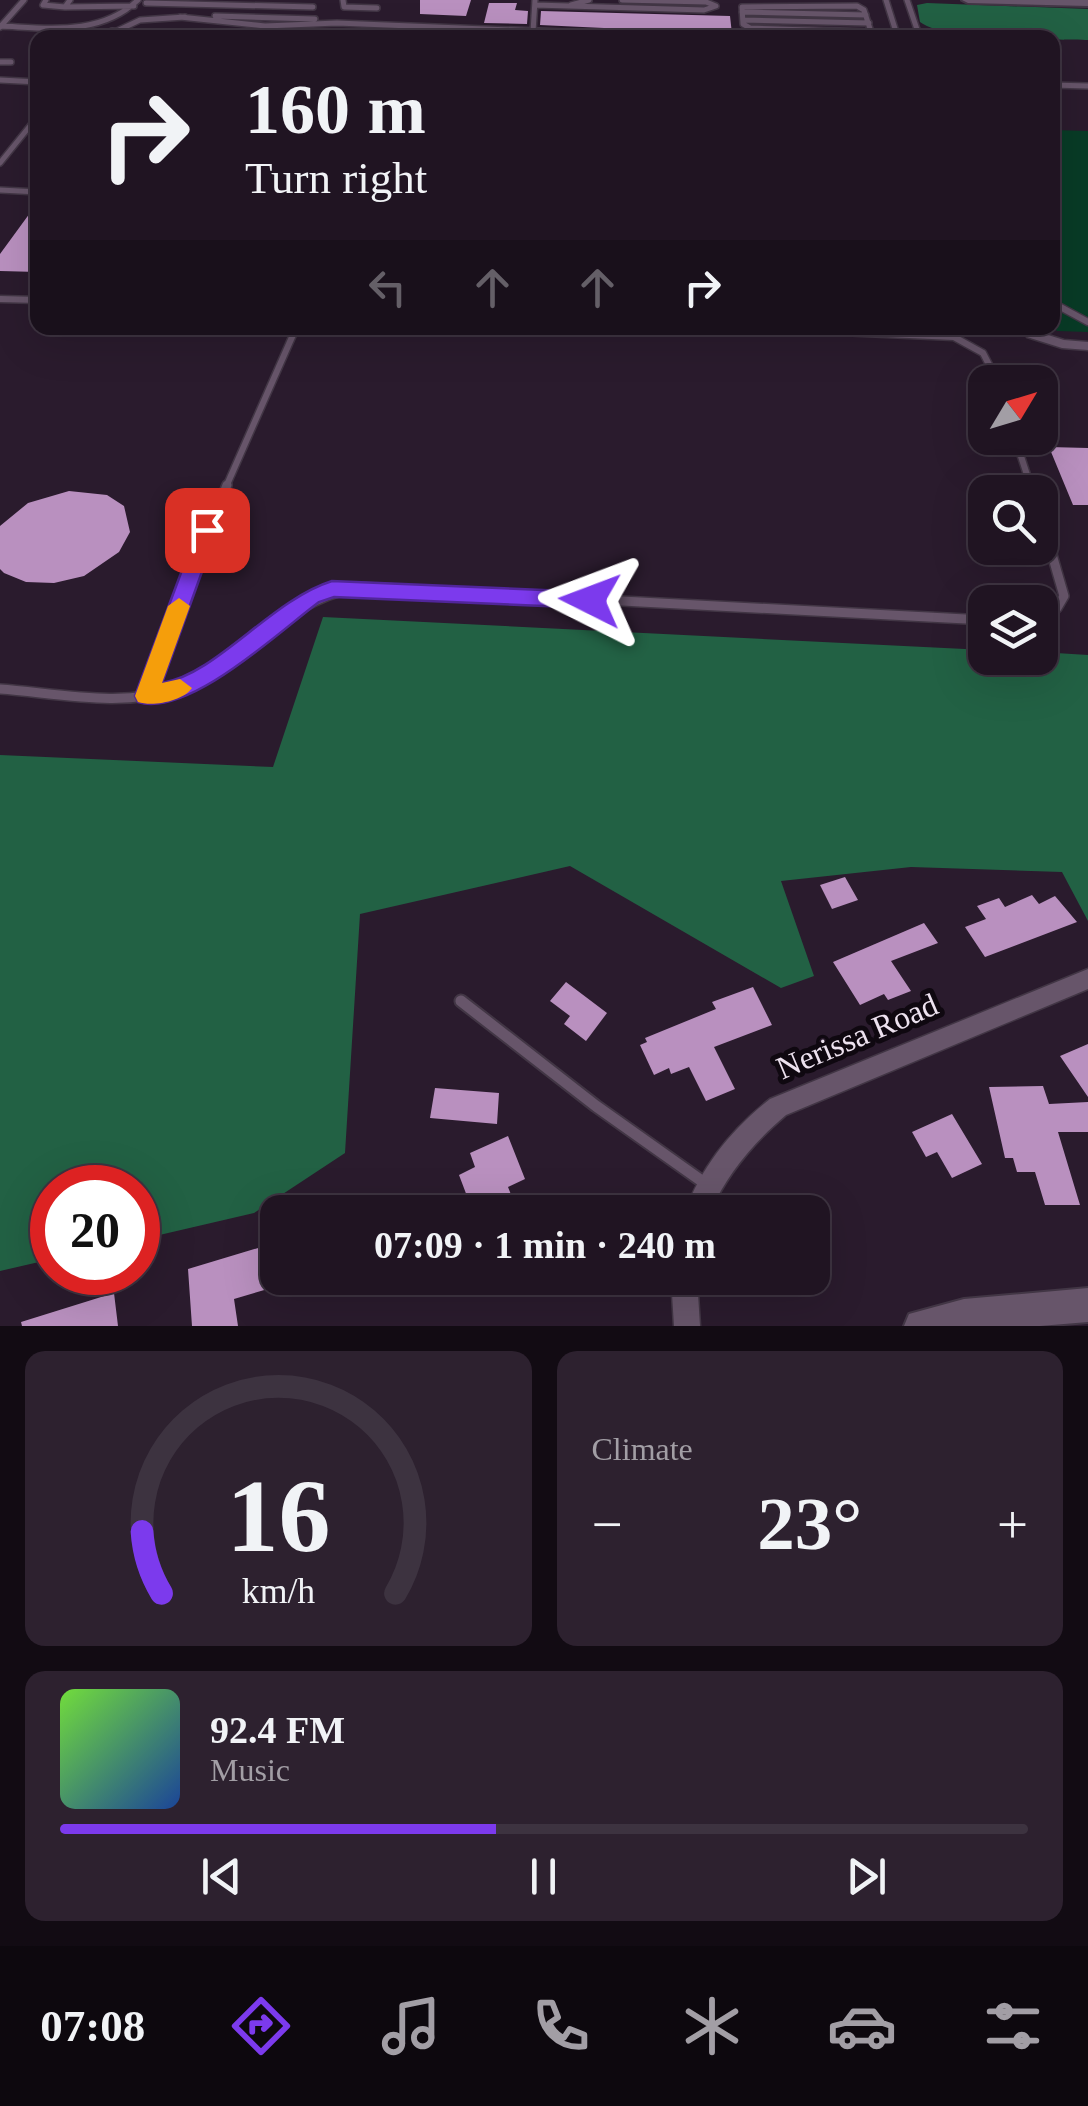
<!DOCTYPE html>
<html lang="en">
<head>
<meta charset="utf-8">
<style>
	body { margin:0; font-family:"Times New Roman",serif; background:#2d212f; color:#f1f3f6; height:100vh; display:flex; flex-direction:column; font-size:38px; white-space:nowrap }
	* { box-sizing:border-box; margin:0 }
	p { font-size:32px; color:#a29ea5 }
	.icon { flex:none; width:55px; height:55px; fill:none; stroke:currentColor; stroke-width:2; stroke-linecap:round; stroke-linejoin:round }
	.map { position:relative; height:1326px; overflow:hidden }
	.drawer { display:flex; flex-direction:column; gap:25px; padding:25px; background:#120b13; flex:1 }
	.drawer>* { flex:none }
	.top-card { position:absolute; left:30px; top:30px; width:1030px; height:305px; border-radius:20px; box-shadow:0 10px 40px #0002,0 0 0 2px #3d3340; background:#201422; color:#f1f3f6; overflow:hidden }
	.needle { width:65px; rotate:52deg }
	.buttons { position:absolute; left:968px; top:365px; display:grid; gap:20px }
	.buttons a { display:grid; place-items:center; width:90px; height:90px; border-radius:20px; background:#201422; box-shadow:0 10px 40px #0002,0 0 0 2px #3d3340; font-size:50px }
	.speed { position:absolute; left:30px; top:1165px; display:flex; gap:20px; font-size:50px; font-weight:700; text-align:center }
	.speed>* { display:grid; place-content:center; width:130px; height:130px; border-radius:50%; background:#201422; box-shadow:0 10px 40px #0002,0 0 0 2px #3d3340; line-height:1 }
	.speed .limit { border:15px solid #d22; background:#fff; color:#111 }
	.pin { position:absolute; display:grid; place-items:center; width:85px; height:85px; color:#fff; margin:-42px; border-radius:20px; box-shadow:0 5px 15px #0006 }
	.me { position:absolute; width:110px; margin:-55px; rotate:273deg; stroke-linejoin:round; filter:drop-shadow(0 0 8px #0008) }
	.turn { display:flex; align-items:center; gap:35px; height:210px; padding:0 50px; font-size:45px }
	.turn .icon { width:130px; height:130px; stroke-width:2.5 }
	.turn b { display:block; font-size:70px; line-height:85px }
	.lanes { display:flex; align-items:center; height:95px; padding:0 50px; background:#0003; justify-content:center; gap:50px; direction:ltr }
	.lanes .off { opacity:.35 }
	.big { font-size:75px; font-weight:600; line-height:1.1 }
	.drawer .widget { flex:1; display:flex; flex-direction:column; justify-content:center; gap:15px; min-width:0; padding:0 35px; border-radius:20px; background:#2d212f }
	.drawer .dial { align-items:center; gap:0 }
	.dial svg { height:260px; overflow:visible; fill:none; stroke:#3d3340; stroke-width:7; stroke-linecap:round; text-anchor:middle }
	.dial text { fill:#f1f3f6; stroke:none }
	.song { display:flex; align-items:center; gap:30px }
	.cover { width:120px; height:120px; border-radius:15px; background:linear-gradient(135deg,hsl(100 70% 55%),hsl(220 70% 35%)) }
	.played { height:10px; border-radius:5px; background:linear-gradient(90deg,#7c3aed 45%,#3d3340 45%) }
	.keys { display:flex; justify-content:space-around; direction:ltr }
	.heat { display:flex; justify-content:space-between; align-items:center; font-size:55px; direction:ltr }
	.drawer .tiles { flex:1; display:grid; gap:25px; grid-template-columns:1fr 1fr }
	.widget:last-child { grid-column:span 2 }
	.trip { position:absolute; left:260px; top:1195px; width:570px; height:100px; border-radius:20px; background:#201422; box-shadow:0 10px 40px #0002,0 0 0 2px #3d3340; font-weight:600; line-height:100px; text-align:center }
	.tab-bar { display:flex; height:160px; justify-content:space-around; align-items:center; background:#0d080e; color:#a29ea5 }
	.tab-bar .icon { width:70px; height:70px }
	.tab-bar .current { color:#7c3aed }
	.tab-bar b { font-size:45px; color:#f1f3f6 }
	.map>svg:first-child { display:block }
	.green { fill:#083b26 }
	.forest { fill:#226144 }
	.building { fill:#b990bf }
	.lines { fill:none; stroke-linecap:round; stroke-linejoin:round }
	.service-far3-casing { stroke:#423645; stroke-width:8 }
	.service-far2-casing { stroke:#423645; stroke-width:9 }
	.service-far1-casing { stroke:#423645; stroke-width:12 }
	.service-casing { stroke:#423645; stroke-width:15 }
	.minor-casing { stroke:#423645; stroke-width:3 }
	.tertiary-casing { stroke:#423645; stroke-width:4 }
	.service-far3 { stroke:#67556a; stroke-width:5 }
	.service-far2 { stroke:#67556a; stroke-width:6 }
	.service-far1 { stroke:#67556a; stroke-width:9 }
	.service { stroke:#67556a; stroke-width:11 }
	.minor { fill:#67556a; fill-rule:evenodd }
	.tertiary { fill:#67556a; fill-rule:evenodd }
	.route { fill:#7c3aed; stroke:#51269a; stroke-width:2.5 }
	.slow { fill:#f59e0b }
	.labels { text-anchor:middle; stroke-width:10; stroke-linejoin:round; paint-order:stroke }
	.near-street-label { font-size:32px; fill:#ede2ef; stroke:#0f0810 }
</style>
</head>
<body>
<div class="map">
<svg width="1088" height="1326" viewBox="0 0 1088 1326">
	<rect width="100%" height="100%" fill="#2a1b2d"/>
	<!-- green -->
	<path class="green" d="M1052,130l36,1v201l-31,-1 -4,-5z"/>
	<!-- forest -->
	<path class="forest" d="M927,3l161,6v31c-33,-1 -142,2 -168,-18l-3,-17z
		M323,617l662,33v8h55v-6l48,3v266l-26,-49 -151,-5 -130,14 33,95 -33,12 -211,-122 -210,48 -15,239 -91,60 -116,27v-52h-86v71l-52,12v-516l273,12z"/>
	<!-- building -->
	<path class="building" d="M420,0h51l-5,16 -46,-2z
		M489,3h28l-2,7 13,1 -1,13 -43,-1z
		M541,11l189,5 2,18 -192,-9z
		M38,202v70l-38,-1v-17z
		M1049,447l39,1v57h-15z
		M69,491l38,4 17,11 6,26 -11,20 -35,24 -30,7 -28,-1 -22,-9 -4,-4v-43l28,-23z
		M845,877l13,23 -26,9 -12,-24z
		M1032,895l7,9 16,-8 22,26 -92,35 -20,-30 21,-8 -9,-13 22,-8 6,9z
		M924,923l14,20 -47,18 20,30 -23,9 -4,-6 -24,11 -27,-43z
		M566,982l41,31 -21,28 -22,-17 6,-8 -20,-15z
		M753,987l19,38 -58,22 21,42 -29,12 -17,-34 -18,7 -2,-6 -15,7 -14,-30 7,-3 -2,-4 71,-29 -4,-7z
		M1088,1044v53l-28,-41z
		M1043,1086l6,18 39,-2v30h-30l22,73h-35l-10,-33h-18l-4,-14h-8l-16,-71z
		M435,1088l64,5 -2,31 -67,-6z
		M952,1114l30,50 -30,14 -15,-26 -11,5 -14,-25z
		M508,1136l17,43 -17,8 10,25h-45l-14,-37 16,-8 -5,-14z
		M278,1242v44l-44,13 4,27h-46l-4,-57z
		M114,1293l4,33h-96l-1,-4z"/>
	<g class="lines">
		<!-- service-far3 casing -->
		<g class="service-far3-casing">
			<path id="service-far3" d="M46,0l-3,5 22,2
				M70,0l-5,7 69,-1
				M343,0l1,7 33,1
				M886,0l11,35
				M907,0l13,38
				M146,3l167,4
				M535,5l169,5 12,-4 -10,-4 -84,-2
				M571,5l18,-5
				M857,6l7,4 7,22 -121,-4 -7,-4 -1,-17z
				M742,12l124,3
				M215,16l100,3
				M180,17l85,9 72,-3 375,15
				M743,20l126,3
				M0,26c49,2 100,10 138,-26
				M0,27l24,-27
				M112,31l54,2 3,5
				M69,32l37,1
				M533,32l2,-32
				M871,32h25
				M102,38l38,-18 45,-3
				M0,62h11
				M0,80l38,2
				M1052,85l36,1
				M0,163l38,-47
				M0,190l38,2"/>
		</g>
		<!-- service-far2 casing -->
		<g class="service-far2-casing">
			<path id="service-far2" d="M0,299l38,1
				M1053,303l35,19
				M749,328l205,9 29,16 15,29
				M1015,438l16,49
				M226,487l70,-159"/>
		</g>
		<!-- service-far1 casing -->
		<g class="service-far1-casing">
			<path id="service-far1" d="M1031,485l2,7
				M1040,513l24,83 -7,12 -17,11
				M0,689c56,4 122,19 177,0 69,-24 100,-86 179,-102l629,33
				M146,695l81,-210"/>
		</g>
		<!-- service casing -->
		<g class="service-casing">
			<path id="service" d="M461,1001l135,105 110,78"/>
		</g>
		<!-- minor casing -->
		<g class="minor-casing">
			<path id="minor" d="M1032,330l32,10 24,2v8l-26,-2 -35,-11v-6z
				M1088,969v20l-302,126c-33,28 -58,58 -76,97h-25c16,-45 47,-83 85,-113z
				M671,1278h26l3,48h-26z"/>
		</g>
		<!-- tertiary casing -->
		<g class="tertiary-casing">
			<path id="tertiary" d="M962,0h126v6l-120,-3z
				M1088,1288v34l-48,4h-136l5,-12 55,-15z"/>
		</g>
		<!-- service-far3 -->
		<use href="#service-far3" class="service-far3"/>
		<!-- service-far2 -->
		<use href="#service-far2" class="service-far2"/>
		<!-- service-far1 -->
		<use href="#service-far1" class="service-far1"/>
		<!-- service -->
		<use href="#service" class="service"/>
		<!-- minor -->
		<use href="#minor" class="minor"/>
		<!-- tertiary -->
		<use href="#tertiary" class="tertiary"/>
	</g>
	<!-- route -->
	<path class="route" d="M207,523l10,7 -55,153c55,-9 109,-83 170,-102l258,11 10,8 -10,8 -256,-11 -15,5c-39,29 -131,116 -181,100l-3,-6 62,-166z"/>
	<!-- slow -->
	<path class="slow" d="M179,598l11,8 -28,77 18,-4 12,9c-9,13 -39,19 -54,14l-3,-6 33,-90z"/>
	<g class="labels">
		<!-- near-street labels -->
		<g class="near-street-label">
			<text transform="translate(857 1036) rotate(-23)" y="11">Nerissa Road</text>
		</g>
	</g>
</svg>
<div class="buttons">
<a><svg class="needle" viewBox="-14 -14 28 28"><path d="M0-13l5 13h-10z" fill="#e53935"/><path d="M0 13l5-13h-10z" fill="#a29ea5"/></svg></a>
<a><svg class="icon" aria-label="search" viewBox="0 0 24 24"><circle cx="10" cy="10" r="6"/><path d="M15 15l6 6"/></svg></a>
<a><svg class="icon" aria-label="layers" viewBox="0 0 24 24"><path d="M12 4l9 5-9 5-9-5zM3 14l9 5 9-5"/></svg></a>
</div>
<div class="speed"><div class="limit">20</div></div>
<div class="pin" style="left:207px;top:530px;background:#d93025"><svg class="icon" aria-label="arrive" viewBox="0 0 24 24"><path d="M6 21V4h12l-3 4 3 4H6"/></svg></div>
<svg class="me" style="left:590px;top:600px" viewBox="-20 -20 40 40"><path d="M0-17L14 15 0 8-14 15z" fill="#7c3aed" stroke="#fff" stroke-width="4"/></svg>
<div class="trip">07:09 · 1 min · 240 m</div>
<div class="top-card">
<div class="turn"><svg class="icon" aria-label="right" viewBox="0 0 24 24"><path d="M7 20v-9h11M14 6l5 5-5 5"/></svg><div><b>160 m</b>Turn right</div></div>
<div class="lanes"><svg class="icon off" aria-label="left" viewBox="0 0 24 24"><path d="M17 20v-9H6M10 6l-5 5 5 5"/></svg><svg class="icon off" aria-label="ahead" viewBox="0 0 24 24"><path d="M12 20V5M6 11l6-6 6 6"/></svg><svg class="icon off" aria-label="ahead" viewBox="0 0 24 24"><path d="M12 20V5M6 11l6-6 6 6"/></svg><svg class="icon" aria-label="right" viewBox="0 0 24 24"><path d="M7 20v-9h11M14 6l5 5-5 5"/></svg></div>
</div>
</div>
<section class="drawer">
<div class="tiles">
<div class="widget dial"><svg viewBox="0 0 100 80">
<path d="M14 69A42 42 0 1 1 86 69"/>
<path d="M14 69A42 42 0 0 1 8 50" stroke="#7c3aed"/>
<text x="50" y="56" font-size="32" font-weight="700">16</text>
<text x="50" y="72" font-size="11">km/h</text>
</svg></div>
<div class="widget"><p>Climate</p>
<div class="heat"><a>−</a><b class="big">23°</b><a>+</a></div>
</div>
<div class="widget">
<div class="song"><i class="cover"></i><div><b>92.4 FM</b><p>Music</p></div></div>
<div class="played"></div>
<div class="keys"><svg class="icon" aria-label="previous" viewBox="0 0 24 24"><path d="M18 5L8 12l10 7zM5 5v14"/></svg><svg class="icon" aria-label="pause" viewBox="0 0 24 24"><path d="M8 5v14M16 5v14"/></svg><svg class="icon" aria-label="next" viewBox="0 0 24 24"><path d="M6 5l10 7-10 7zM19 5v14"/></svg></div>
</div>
</div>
</section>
<nav class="tab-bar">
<b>07:08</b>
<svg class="icon current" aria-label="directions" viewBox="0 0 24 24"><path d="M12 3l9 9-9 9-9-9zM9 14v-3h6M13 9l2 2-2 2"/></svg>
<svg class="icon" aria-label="music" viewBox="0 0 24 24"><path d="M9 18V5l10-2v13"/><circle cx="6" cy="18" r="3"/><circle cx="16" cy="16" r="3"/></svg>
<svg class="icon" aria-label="phone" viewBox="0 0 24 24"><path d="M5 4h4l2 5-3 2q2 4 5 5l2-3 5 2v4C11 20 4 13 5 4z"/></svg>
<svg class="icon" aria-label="climate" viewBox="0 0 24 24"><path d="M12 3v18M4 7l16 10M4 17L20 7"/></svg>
<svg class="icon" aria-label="car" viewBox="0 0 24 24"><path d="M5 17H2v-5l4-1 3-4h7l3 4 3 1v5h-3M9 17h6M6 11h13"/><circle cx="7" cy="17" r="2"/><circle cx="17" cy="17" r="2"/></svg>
<svg class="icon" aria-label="filters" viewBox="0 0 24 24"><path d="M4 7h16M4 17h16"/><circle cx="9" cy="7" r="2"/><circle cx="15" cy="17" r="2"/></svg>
</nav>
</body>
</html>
